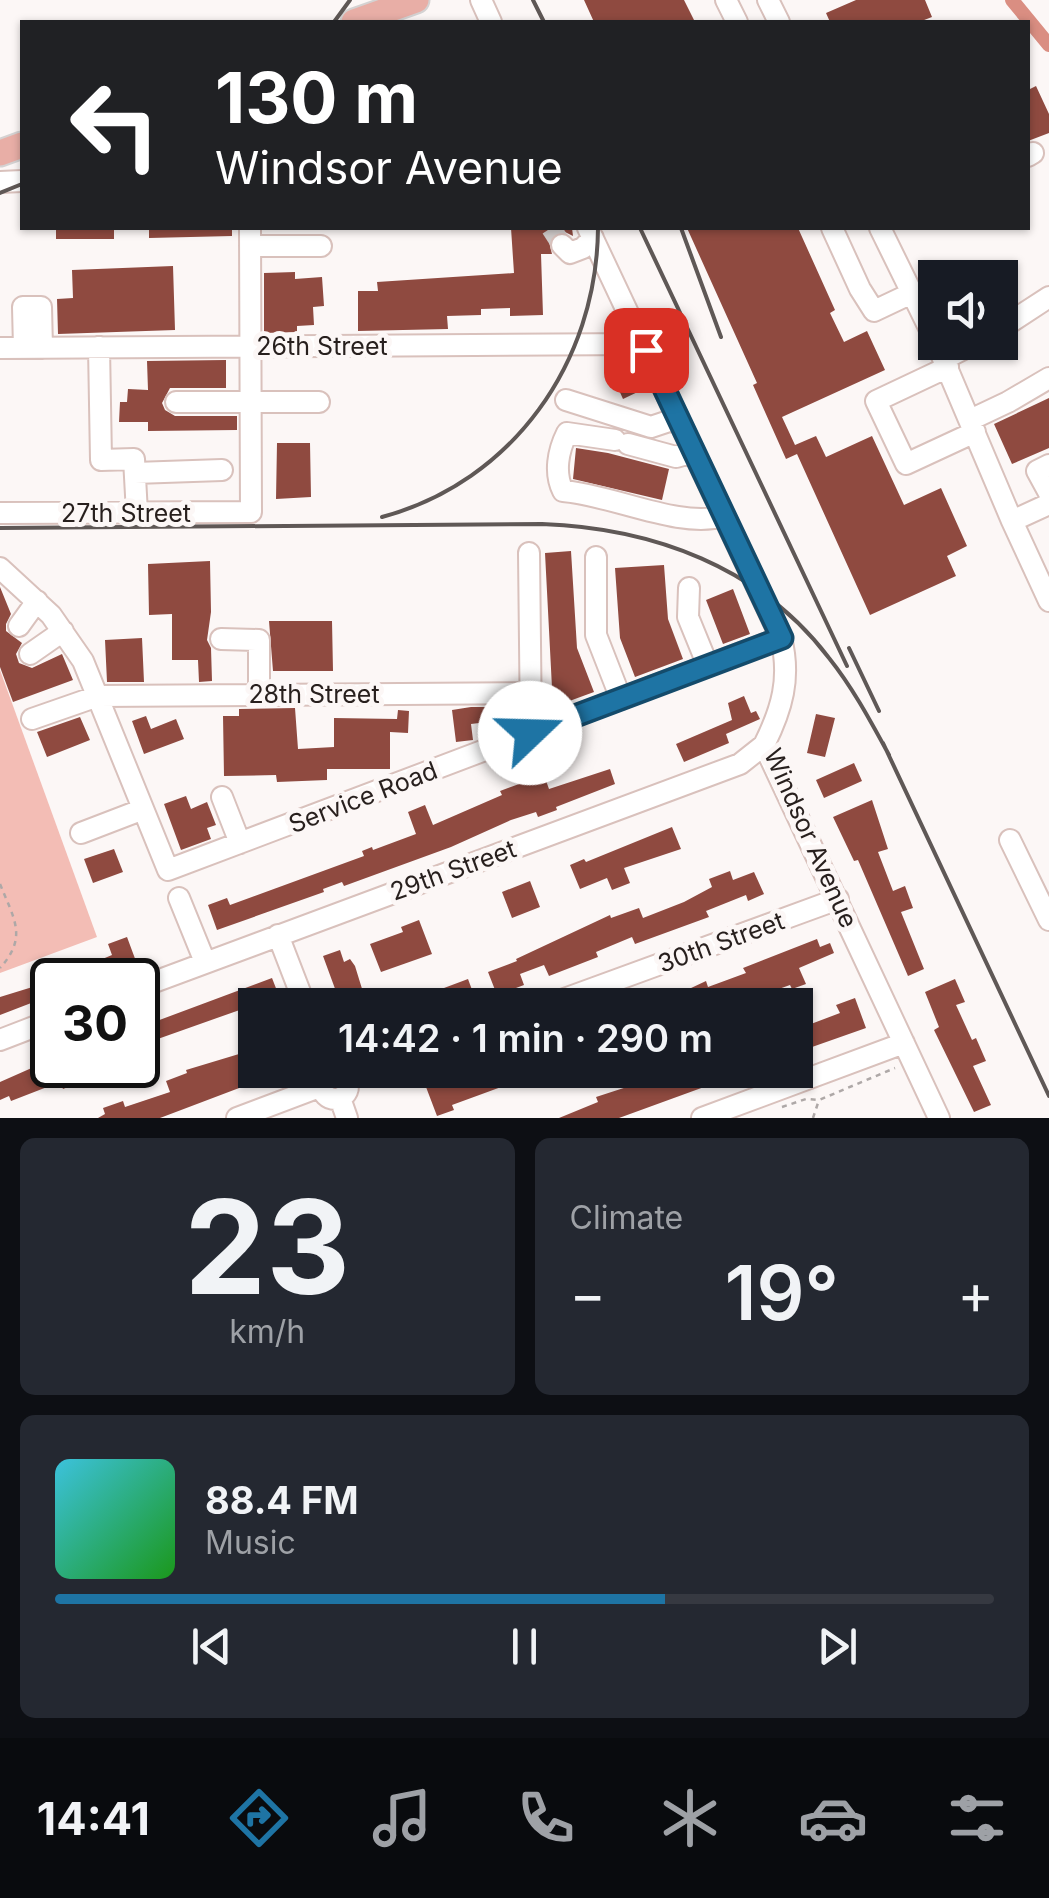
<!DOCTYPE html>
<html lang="en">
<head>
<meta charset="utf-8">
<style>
	body { margin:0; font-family:Inter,sans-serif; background:#242831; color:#f1f3f6; height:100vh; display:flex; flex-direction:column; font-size:38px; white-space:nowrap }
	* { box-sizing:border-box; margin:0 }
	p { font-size:32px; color:#9ea1a6 }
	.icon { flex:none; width:55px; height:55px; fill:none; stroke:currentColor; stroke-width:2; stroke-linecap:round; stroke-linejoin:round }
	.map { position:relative; height:1118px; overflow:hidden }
	.side { display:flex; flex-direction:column; gap:20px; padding:20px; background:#0d0f14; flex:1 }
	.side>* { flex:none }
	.banner { position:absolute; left:20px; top:20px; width:1010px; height:210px; border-radius:0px; box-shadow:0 2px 8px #0004; background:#202124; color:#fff; overflow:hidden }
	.tools { position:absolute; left:918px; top:260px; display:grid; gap:20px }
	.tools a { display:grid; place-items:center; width:100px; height:100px; border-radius:0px; background:#171b24; box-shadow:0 2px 8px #0004; font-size:50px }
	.speed { position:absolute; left:30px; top:958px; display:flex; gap:20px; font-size:50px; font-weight:700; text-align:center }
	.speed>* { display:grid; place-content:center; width:130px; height:130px; border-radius:50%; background:#171b24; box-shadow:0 2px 8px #0004; line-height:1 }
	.speed .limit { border:5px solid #111; border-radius:15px; background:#fff; color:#111 }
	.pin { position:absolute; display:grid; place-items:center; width:85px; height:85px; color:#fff; margin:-42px; border-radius:20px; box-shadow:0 5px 15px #0006 }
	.me { position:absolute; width:110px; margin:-55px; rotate:69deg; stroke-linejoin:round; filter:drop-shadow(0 0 8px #0008) }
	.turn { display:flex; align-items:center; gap:35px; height:210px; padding:0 30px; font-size:45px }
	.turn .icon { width:130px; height:130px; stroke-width:2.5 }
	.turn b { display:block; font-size:70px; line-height:85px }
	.big { font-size:75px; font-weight:600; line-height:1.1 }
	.side .card { flex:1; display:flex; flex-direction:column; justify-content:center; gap:15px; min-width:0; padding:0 35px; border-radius:15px; background:#242831 }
	.side .dial { align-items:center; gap:0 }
	.dial b { font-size:130px; line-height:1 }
	.song { display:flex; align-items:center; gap:30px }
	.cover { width:120px; height:120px; border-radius:15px; background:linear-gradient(135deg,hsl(190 70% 55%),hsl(120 70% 35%)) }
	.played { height:10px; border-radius:5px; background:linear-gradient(90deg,#1e74a4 65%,#363941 65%) }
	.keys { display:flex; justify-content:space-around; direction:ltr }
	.heat { display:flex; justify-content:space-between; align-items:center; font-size:55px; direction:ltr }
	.side .tiles { flex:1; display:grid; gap:20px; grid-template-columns:1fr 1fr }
	.card:last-child { grid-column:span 2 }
	.trip { position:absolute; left:238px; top:988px; width:575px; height:100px; border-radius:0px; background:#171b24; box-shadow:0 2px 8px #0004; font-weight:600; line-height:100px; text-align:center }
	.tabs { display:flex; height:160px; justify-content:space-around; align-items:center; background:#090b0e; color:#9ea1a6 }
	.tabs .icon { width:70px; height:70px }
	.tabs .active { color:#1e74a4 }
	.tabs b { font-size:45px; color:#f1f3f6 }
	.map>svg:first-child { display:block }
	.green { fill:#f3bdb5 }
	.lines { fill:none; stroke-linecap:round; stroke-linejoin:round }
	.canal { stroke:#da8e82; stroke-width:14 }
	.building { fill:#8f4a40 }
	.minor-tunnel { stroke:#d1cccb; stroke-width:20; stroke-dasharray:20 10; stroke-linecap:butt }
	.minor-casing { stroke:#d9c1bc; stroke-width:24 }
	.major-casing { stroke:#d4d2d2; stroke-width:29 }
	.path { stroke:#aea8a7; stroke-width:2.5; stroke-dasharray:5 5; stroke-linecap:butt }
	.minor { stroke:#fff; stroke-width:20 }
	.major { stroke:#e8aea6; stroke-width:25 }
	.rail { stroke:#5f5856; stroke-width:4 }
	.route-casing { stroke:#144b6b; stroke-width:25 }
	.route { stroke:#1e74a4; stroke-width:18 }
	.labels { text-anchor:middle; stroke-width:10; stroke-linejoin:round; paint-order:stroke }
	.street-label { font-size:25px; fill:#271f1d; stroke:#fcf7f6 }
</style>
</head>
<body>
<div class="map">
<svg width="1049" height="1118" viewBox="0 0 1049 1118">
	<rect width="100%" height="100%" fill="#fcf7f6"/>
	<!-- green -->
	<path class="green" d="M0,670l97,267 -97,36z"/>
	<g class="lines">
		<!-- canal -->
		<path class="canal" d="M1012,0l37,45"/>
	</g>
	<!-- building -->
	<path class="building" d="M584,0h100l11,22h-101z
		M856,0h69l7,17 -13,5h-89l-4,-9z
		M1036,86l13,28v19l-21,8v-51z
		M56,228h58v11h-58z
		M149,228h83v8l-83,2z
		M511,228h61l1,8 -8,-4 -12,3 -4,7 3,12h-11l2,61 -33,1v-8l-29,1v6l-34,1 1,13 -90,2v-40h20l-1,-9 137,-9z
		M687,228h111l37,82 -5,3 14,29 23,-11 18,39 -103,47 13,28 21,-9 10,21 46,-21 32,69 37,-17 26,58 -20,10 9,20 -86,39 -73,-161 -11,5 -33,-74 4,-2z
		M173,266l2,64 -117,4 -1,-35 16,-1 -1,-28z
		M295,272v7l27,-2 2,29 -11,1 1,18 -17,1v6l-33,1v-60z
		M226,360v28h-56l-8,15 3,7 10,6h62v14l-89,1v-9h-29l1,-20h7l1,-13 20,1 -1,-29z
		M633,360l13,28 -23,11 -13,-29z
		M1049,398v50l-37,16 -18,-40z
		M277,443h33l1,54 -35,2z
		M576,448l32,5 61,16 -7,31 -89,-21z
		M571,551l6,97 17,44 -41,15 -8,-154z
		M210,561l1,51 -4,28 4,8 1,33 -13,1 -1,-22h-26v-46l-23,1 -1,-51z
		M664,565l4,54 15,40 -48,18 -15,-39 -5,-70z
		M0,587l11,27 -5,10v7l16,12 -6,11 3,9 13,5 30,-14 11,26 -60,22 -13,-35z
		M733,589l17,45 -27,10 -17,-44z
		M269,621h63l1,50h-60z
		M142,638l2,44h-37l-2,-42z
		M744,696l7,17 5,-2 4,8 -34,15 3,9 -45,19 -8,-18 56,-24 -4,-17z
		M471,707h39l2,12 -41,5 2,16 -17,2 -4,-32z
		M295,708l3,41 36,-2v-29l63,1 1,-9 11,1 -1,22 -18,-1v37h-63v11l-50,2 -1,-7 -52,1 -1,-60h16v-7z
		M816,714l19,4 -10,39 -18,-4z
		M146,716l5,13 25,-10 8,20 -40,15 -12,-33z
		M80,717l10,23 -43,17 -10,-25z
		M854,763l8,18 -38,17 -8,-18z
		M610,769l5,15 -59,23 1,3 -19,7 -2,-5 -25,8 -60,27 -107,39 -2,-4 -19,7 1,3 -107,38 -9,-25 19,-7 3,7 134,-49 -2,-5 10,-4 1,3 43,-16 -8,-22 17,-7 8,20 69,-30 -2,-4 44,-16 5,14z
		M186,796l5,13 16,-7 9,23 -9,3 4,11 -30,11 -17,-46z
		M872,800l16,49 -10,3 15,39 12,-5 8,22 -12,4 23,57 -16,7 -50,-116 -4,1 -21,-44z
		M672,827l9,22 -57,19 6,15 -18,7 -5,-12 -27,11 -10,-24 14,-6 2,3z
		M114,849l9,23 -30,11 -9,-24z
		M730,871l3,9 21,-8 10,22 -16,7 -2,-6 -40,16 3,6 -74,27 -3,-7 -36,15 2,5 -49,19 -5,-11 -24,9 4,11 -27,10 -9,-23 29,-11 -1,-2 94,-44 1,3 28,-10 4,10 41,-16 28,-15 -3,-8z
		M530,881l10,26 -28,11 -10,-26z
		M419,920l13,34 -51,18 -11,-28 33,-12 -2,-5z
		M127,937l10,27 -12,5 -3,-8 -22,9 2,5 -22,5 -4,-10 36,-15 -4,-11z
		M817,939l3,8 10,-4 4,10 -35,15 7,16 -14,5 -2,-4 -56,20 -4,-9 -24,9h-51l51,-24 2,6 38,-14 -3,-5z
		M340,950l4,12 6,-3 5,7 12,39h-26l-18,-49z
		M272,978l7,18 -141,50v-18z
		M468,979l7,19 -18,7h-16l-5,-14z
		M955,979l10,23 -9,3 16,35 4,-2 10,23 -13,5 18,39 -17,7 -40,-82 5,-3 -14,-35z
		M52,981v14l-52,20v-18z
		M855,998l11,30 -71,25v-45l8,19 37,-14 -4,-8z
		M239,1054l3,9 13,-5v12l37,1 -36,14 -1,-3 -95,36h-62l7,-4 -2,-6 20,-7 2,6 45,-15 -4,-11 21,-8 -1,-3z
		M52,1059v6l68,1 -57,23 -3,-7 -49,19 -2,-5 -9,4v-18z
		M470,1070h36l6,13 -60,22 2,5 -17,6 -11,-29z
		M630,1070h12l6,15 40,-15 60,1 -129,47h-60l39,-16 -2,-5 40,-13z"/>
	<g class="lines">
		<!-- minor-tunnel -->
		<path class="minor-tunnel" d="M551,228l11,17"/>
		<!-- minor casing -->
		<g class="minor-casing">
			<path id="minor" d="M481,0l10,22
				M726,0l11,22
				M768,0l11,22
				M1028,156l5,-3
				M0,182l22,-1
				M588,228l193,410c10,40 1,71 -17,107l175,373
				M832,228l28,61 14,22 38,-18
				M880,228l55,112
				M562,245l8,8 13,-5 10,-10
				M250,246h71
				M1000,329l49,-32
				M936,342l76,179 37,80
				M99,347l2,113 33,-1 3,54
				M0,348l643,-4
				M24,348l-1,-41h18l1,41
				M944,359l33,-17
				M948,367l-72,34 30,63 69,-32
				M566,400l85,27 27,-9
				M176,402h143
				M970,420l38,-18 41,-24
				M615,440l-48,-7c-9,18 -13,40 -4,58 50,4 116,38 161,25
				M628,444l48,13 18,-5
				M1049,465l-12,6 12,22
				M135,473l87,-3
				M0,513l251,-1 -1,-284
				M1012,521l37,-17
				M529,553l2,180
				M596,557v78l25,64
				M0,568l51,47 32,46 85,209 613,-232
				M689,588l-1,29 20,49
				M19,626l18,-25
				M221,639l38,1v55
				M30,654l33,-23
				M32,719l66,-23 432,-3
				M222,797l18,46
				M81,833l60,-23
				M1010,840l39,80
				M179,898l26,64
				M278,935l27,70
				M138,988l602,-224 24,-19
				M548,1005l290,-106
				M0,1040l52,-20
				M322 1086a13 13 0 1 1 26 0a13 13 0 1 1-26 0Z
				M346,1079l24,-9
				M340,1098l7,20
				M237,1118l85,-32
				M702,1118l202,-75"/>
		</g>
		<!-- major casing -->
		<g class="major-casing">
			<path id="major" d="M354,22l62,-22
				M0,153l22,-8"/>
		</g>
		<!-- path -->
		<path class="path" d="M0,884c14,35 28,53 0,84
			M782,1107l24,-8 13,1 76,-32
			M813,1118l6,-18"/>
		<!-- minor -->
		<use href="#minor" class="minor"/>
		<!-- major -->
		<use href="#major" class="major"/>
		<!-- rail -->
		<path class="rail" d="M533,0l11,22
			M334,22l16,-22
			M0,193l22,-9
			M640,228l207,438
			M681,228l40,109
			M382,517c131,-35 215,-155 216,-289
			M0,528l542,-4c111,4 218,43 287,134 24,30 42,64 60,97
			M849,648l30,63
			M883,743l166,353"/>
	</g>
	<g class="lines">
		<!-- route casing -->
		<g class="route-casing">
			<path id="route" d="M530,733l252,-95 -136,-288"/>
		</g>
		<!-- route -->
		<use href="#route" class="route"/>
	</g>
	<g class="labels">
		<!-- street labels -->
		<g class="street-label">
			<text x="322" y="355">26th Street</text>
			<text x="126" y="522">27th Street</text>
			<text x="314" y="703">28th Street</text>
			<text transform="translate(363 797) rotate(-21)" y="9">Service Road</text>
			<text transform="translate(811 838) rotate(66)" y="9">Windsor Avenue</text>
			<text transform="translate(453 870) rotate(-20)" y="9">29th Street</text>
			<text transform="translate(721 942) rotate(-20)" y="9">30th Street</text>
		</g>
	</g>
</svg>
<div class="tools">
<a><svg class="icon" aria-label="sound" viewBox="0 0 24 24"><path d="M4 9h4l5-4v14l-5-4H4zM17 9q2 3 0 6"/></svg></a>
</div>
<div class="speed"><div class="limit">30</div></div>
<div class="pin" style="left:646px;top:350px;background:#d93025"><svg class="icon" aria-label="arrive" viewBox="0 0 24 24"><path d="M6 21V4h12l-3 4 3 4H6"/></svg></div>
<svg class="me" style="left:530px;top:733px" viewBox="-20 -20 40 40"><circle r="19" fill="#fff"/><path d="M0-13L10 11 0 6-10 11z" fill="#1e74a4"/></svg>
<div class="trip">14:42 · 1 min · 290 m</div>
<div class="banner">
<div class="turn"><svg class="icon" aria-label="left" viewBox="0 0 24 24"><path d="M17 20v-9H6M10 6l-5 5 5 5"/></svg><div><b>130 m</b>Windsor Avenue</div></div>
</div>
</div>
<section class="side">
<div class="tiles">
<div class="card dial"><b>23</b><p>km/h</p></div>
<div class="card"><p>Climate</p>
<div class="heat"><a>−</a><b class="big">19°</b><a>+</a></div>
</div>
<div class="card">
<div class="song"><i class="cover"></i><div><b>88.4 FM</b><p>Music</p></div></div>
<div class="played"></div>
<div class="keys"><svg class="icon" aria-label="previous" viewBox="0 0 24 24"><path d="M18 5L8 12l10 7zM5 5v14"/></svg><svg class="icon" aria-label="pause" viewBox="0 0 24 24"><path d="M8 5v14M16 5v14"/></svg><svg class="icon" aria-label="next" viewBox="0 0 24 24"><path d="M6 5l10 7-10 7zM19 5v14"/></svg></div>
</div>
</div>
</section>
<nav class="tabs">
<b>14:41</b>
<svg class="icon active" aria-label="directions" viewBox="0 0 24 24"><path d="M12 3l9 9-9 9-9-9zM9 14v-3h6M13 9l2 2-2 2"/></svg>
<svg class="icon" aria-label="music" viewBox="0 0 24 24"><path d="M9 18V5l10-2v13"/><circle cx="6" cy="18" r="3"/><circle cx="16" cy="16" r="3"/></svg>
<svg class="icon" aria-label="phone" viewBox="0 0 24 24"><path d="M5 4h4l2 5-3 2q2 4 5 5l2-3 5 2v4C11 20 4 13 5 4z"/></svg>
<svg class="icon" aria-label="climate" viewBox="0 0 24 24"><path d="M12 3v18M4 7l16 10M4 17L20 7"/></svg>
<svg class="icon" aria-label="car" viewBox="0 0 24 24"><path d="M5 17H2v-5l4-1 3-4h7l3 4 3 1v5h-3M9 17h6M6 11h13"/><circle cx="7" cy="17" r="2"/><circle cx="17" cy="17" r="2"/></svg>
<svg class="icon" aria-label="filters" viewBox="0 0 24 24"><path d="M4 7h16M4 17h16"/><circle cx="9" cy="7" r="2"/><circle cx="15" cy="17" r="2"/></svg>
</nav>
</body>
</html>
